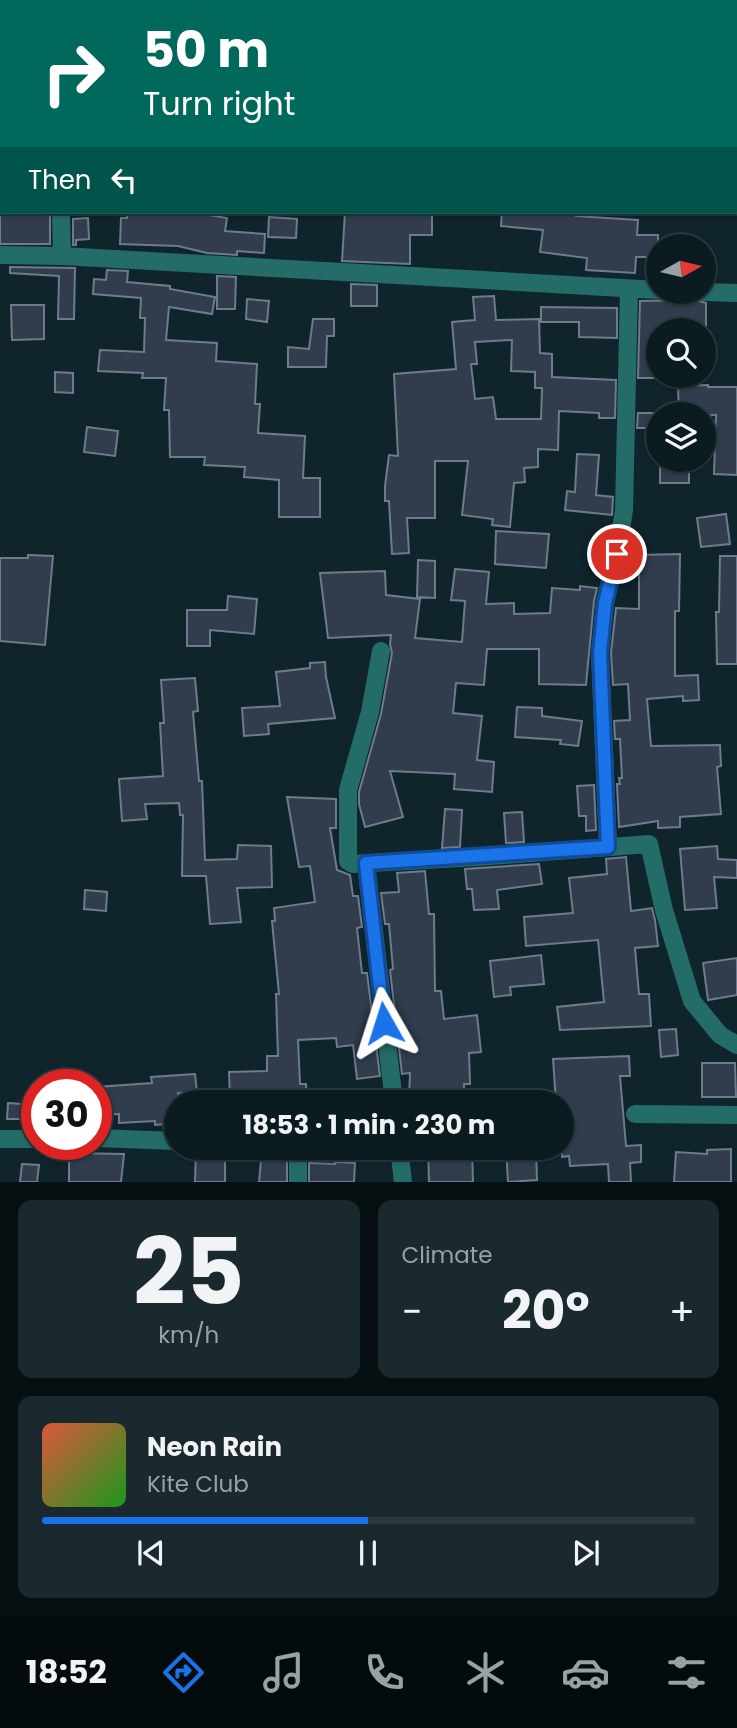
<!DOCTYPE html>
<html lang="en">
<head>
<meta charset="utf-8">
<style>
	body { margin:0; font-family:Poppins,sans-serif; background:#19292d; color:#f1f3f6; height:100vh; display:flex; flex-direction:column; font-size:26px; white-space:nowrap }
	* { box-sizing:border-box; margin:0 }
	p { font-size:23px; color:#9aa1a5 }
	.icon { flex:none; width:38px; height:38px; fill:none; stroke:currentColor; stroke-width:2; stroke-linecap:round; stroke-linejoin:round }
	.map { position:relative; height:1182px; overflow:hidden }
	.panel { display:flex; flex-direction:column; gap:18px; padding:18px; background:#060f12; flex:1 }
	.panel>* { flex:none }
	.banner { position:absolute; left:0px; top:0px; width:738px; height:214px; box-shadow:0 2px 5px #0004,0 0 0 2px #2b3a3e; background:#00695c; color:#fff; overflow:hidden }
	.needle { width:46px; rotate:82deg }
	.controls { position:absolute; left:646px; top:234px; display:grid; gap:14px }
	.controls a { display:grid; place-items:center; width:70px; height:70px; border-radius:50%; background:#0b1c20; box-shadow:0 2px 5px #0004,0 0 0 2px #2b3a3e; font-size:35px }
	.speed { position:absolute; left:21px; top:1069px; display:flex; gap:14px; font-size:35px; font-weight:700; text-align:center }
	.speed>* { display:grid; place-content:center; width:91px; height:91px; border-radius:50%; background:#0b1c20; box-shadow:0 2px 5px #0004,0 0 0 2px #2b3a3e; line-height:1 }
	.speed .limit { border:10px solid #d22; background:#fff; color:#111 }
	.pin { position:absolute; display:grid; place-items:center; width:60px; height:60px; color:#fff; margin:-30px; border:4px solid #fff; border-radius:50%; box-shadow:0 2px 7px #0007 }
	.me { position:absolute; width:77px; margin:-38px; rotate:354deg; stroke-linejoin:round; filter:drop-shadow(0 0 5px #0008) }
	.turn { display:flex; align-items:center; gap:24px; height:147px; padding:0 28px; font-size:32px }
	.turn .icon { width:91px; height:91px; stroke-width:2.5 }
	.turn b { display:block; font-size:49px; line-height:60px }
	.then { display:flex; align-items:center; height:66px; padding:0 28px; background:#0003; gap:14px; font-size:26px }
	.big { font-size:52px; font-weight:700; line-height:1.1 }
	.panel .card { flex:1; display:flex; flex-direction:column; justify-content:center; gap:10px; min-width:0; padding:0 24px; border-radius:14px; background:#19292d }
	.panel .dial { align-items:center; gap:0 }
	.dial b { font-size:91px; line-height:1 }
	.song { display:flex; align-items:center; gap:21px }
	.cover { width:84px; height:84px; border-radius:10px; background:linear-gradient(135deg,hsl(10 70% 55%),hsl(120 70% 35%)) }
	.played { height:7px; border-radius:4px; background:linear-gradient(90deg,#1a73e8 50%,#2b3a3e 50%) }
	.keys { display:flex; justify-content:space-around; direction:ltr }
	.heat { display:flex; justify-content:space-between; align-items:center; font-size:38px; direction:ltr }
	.panel .tiles { flex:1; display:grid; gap:18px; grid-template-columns:1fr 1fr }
	.card:last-child { grid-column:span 2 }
	.trip { position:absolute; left:164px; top:1090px; width:410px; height:70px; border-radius:35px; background:#0b1c20; box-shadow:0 2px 5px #0004,0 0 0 2px #2b3a3e; font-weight:700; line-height:70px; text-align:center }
	.dock { display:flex; height:112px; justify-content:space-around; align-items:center; background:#040b0d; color:#9aa1a5 }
	.dock .icon { width:49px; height:49px }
	.dock .current { color:#1a73e8 }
	.dock b { font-size:32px; color:#f1f3f6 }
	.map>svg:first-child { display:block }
	.building { fill:#313d4c; stroke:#6e7b8c; stroke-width:2; fill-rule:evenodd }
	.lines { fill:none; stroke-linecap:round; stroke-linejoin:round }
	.minor { stroke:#236c67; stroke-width:18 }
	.route-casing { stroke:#114b97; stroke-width:18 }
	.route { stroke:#1a73e8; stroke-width:12 }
</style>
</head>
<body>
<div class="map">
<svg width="737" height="1182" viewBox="0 0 737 1182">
	<rect width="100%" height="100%" fill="#0f252b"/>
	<!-- building -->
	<path class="building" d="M0,212h50v32h-50z
		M127,212h62l38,6 -2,13 40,3 -1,19 -27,-2v4l-30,-2 -29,-7 -58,-2 1,-26h6z
		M345,212h87v23h-22v29l-68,-3z
		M502,212h75l-1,4 62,4 -1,15h21v22h-22l-1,16 -49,-3 1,-12 -47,-6 3,-22 -42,-4z
		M269,217l28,2 -1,19 -28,-1z
		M88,218l1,21 -13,1v5h-3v-26z
		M10,267l65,1 -1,51h-16l1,-43 -49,-3z
		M107,270l21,1 -1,11 43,4v3l45,8 -3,17 -43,-7 -3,33 51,3 -1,18 41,3 -2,40h5l-2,29 47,3 -2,42h17v39h-41v-37l-35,-3 1,-10 -41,-2 1,-8h-35l-1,-47h-5l2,-32h-24l1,-5 -45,-2 2,-21 44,2 1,-34h-5l1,-20 -48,-4 1,-15 12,1z
		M217,276l19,1 -1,32h-18z
		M351,284l26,1v21h-26z
		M494,296l2,24 43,-1 1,34 12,1v23l64,3 -1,38h-16v-5l-40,-2 -1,39 -20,-1v18l-14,1 1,14 -11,1 -4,44 -18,-2 1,-6 -31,-4 6,-54h-33v57h-28l2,35 -17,1 -3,-53h-4v-15l4,-31 9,1 -4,-82 62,-5 -4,-47 23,-2 -2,-23zM512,340l-1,31 24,1v16h7l-1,31h-45l-3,-22 -18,2 -4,-35h6l-2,-22z
		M247,299l22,2 -2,21 -21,-3z
		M696,300l10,3v28h-48v47h-20l2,-77z
		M11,305h33v34l-32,1z
		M541,307l76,1v30l-38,-1v-15h-38z
		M313,319h21v17h-7l-1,31h-38v-20l21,2z
		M55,372l18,1v20l-18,-1z
		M708,385v2h29v88l-23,-1 2,-59h-37l-1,-29z
		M638,413h20v15h-21z
		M87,427l31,4 -3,25 -31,-4z
		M577,454l22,1 -3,40 17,2 -1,18 -47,-5 2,-19 8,1z
		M660,460h29v23h-29z
		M726,514l4,30 -29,3 -4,-29z
		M496,531l53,3 -3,34 -51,-4z
		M680,554l-1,57h-4v65l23,-1 1,25 -16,1v-5l-36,3 4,47 69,-1 1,21 -4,1 4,47 -41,3v10l-22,1v-7l-39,6 -2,-43h3l-1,-6h3l-2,-39h-5l-1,-18 16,-1 -2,-36 -15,1 -2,-32 5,-45 23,1v-54z
		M28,555l25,1 -8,89 -45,-4v-83h28z
		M720,556h17v108h-20l-1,-52h3z
		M418,560l17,1v37l-18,-1z
		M455,569l34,3 -3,32 28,-1v11l36,-1 2,-25 28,2v-4l17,2 -3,13 -8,84 -47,-1v-35h-52l-3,36 -28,-2 -3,30 29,3 -5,44 17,2 -2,30 -38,-3 1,-15 -65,-3 13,46 -38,10 -6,-23v-12l22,-78 11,-61 -2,-9 1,-9 -63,3 -8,-65 65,-2 1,24 34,4 -5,39 47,4 3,-41 -14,-1z
		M228,596l29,3 -3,35 -44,-4v16h-23v-36h40z
		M325,662l1,15 9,41 -67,6 1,10 -25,2 -2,-28 38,-2 -4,-34 34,-4v-5z
		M195,678l3,33 -5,1 6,69h3l3,79 32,-1 1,-14 33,1 1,41 -35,1 4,34 -31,2 -4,-48h-24l1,-61h-3l-1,-12 -34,1 2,15 -25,2 -3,-42 44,-3 -3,-53h4l-3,-43z
		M517,707l25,1v8l40,5 -4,25 -18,-2 1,-4 -46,-3z
		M594,785l2,45 -10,1v-15h-7l-2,-30z
		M287,797l49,2v29h-6l7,42 13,5 3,21h5l4,31 -5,1 5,45h5l13,103 -23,3 -4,-34 -16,2 -1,-9 -38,2 2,44h6l1,18 -77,-3 -1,-27 38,-1v-15h11l-2,-62h3l-7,-73h3l-1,-13 41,-6 -5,-36 -11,1z
		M445,809l17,1 -2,37 -18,1z
		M522,812l2,30 -18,1 -2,-30z
		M717,846l1,13 19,1v18l-23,-1 3,31 -32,2 -5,-61z
		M626,857l5,54 21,-3 3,12 3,26 -23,2 4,46h10l2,32 -91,4 -3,-23 47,-5 -6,-62 -72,6 -2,-29 49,-4 -4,-35 38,-4 -1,-15z
		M539,864l3,20 -45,6 2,19 -25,1 -2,-21h-5l-2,-20z
		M425,871l4,43h5l1,77h6l3,28 33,-4 4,37 -12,1 1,31h-6v13h-22v3l-33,-1 1,-26 -8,1 -12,-104 3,-1 -4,-45h-4l-4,-31 18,-1 -2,-19z
		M85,890l22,2 -1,19 -22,-2z
		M541,955l3,29 -34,3 1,8 -17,2 -4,-36z
		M737,958v37l-29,5 -5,-37z
		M676,1029l2,26 -17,2 -2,-27z
		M629,1056l1,20h-10l6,70 15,-1v17l-11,1 1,19h-22l-1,-18 -38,2 -1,-10 -7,1v-55h-6l-3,-43z
		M702,1063h33l1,34h-34z
		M195,1074l2,18 -19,1 -1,30 -22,2v-4l-36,2v-9l-23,1v-28l56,-4 -1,-6z
		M8,1103l29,2v14h-30z
		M428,1148h44l1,34h-44z
		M506,1148h30l1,32 -29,2z
		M196,1149h29v33h-30z
		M731,1149v33h-57l2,-30 31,2v-4z
		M262,1150l25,1v31h-28z
		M69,1153l55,1 -3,28h-52z
		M335,1162l20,1 -1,19h-45v-19l26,1z
		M22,1164l17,1 -2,17h-17z"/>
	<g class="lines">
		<!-- minor -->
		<path class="minor" d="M279,2v-2
			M0,124h2
			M61,212l1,44
			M0,255l62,1 596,34
			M704,292l33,1
			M381,651l-11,61 -22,78v71l5,3 124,-7 172,-13 15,66 28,91 28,34 17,10
			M608,847l-8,-194 5,-51 12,-48 7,-44 5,-221
			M366,863l28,239
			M635,1114l102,1
			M96,1138l81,3
			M0,1139h37
			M399,1148l4,34
			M298,1182v-34"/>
	</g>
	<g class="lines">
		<!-- route casing -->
		<g class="route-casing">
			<path id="route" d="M384,1023l-18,-160 242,-16 -8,-194 5,-50 12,-49"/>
		</g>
		<!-- route -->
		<use href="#route" class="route"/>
	</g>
</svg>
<div class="controls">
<a><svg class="needle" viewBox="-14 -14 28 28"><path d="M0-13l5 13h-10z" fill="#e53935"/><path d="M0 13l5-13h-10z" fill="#9aa1a5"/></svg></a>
<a><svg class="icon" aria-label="search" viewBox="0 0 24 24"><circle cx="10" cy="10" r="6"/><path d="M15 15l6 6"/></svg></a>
<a><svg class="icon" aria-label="layers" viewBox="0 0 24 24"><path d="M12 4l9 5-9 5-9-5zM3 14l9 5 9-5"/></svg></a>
</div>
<div class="speed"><div class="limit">30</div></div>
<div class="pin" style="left:617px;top:554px;background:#d93025"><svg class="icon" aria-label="arrive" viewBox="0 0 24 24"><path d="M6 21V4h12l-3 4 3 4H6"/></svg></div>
<svg class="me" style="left:384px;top:1023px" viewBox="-20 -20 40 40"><path d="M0-17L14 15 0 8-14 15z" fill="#1a73e8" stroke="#fff" stroke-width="4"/></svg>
<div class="trip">18:53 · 1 min · 230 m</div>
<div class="banner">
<div class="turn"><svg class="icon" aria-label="right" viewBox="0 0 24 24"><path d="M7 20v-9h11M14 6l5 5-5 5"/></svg><div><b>50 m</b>Turn right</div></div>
<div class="then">Then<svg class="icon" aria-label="left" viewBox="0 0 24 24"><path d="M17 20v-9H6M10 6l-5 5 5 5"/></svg></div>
</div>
</div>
<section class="panel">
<div class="tiles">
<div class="card dial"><b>25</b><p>km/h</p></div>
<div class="card"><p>Climate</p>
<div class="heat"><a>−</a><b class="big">20°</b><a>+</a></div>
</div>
<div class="card">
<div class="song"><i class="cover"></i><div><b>Neon Rain</b><p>Kite Club</p></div></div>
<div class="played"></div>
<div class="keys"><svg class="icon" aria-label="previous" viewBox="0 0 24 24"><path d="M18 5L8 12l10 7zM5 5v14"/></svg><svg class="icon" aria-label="pause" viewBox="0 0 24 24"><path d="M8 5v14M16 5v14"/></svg><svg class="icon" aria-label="next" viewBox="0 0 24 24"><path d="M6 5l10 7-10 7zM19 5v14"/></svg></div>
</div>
</div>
</section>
<nav class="dock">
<b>18:52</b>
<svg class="icon current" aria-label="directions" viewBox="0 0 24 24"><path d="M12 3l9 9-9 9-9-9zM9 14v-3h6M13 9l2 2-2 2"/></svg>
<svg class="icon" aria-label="music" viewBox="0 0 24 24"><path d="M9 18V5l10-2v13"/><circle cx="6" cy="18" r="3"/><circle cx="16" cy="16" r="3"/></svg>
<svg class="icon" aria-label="phone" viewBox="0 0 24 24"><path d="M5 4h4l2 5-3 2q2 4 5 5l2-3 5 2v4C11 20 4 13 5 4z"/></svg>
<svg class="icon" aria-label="climate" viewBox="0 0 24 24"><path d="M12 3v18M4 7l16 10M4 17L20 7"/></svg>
<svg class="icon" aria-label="car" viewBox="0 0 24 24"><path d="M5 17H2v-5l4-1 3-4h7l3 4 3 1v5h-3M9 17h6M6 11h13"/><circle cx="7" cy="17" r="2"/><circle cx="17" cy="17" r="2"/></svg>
<svg class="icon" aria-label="filters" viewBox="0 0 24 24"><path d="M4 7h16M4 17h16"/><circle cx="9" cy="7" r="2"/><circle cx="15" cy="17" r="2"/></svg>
</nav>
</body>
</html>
